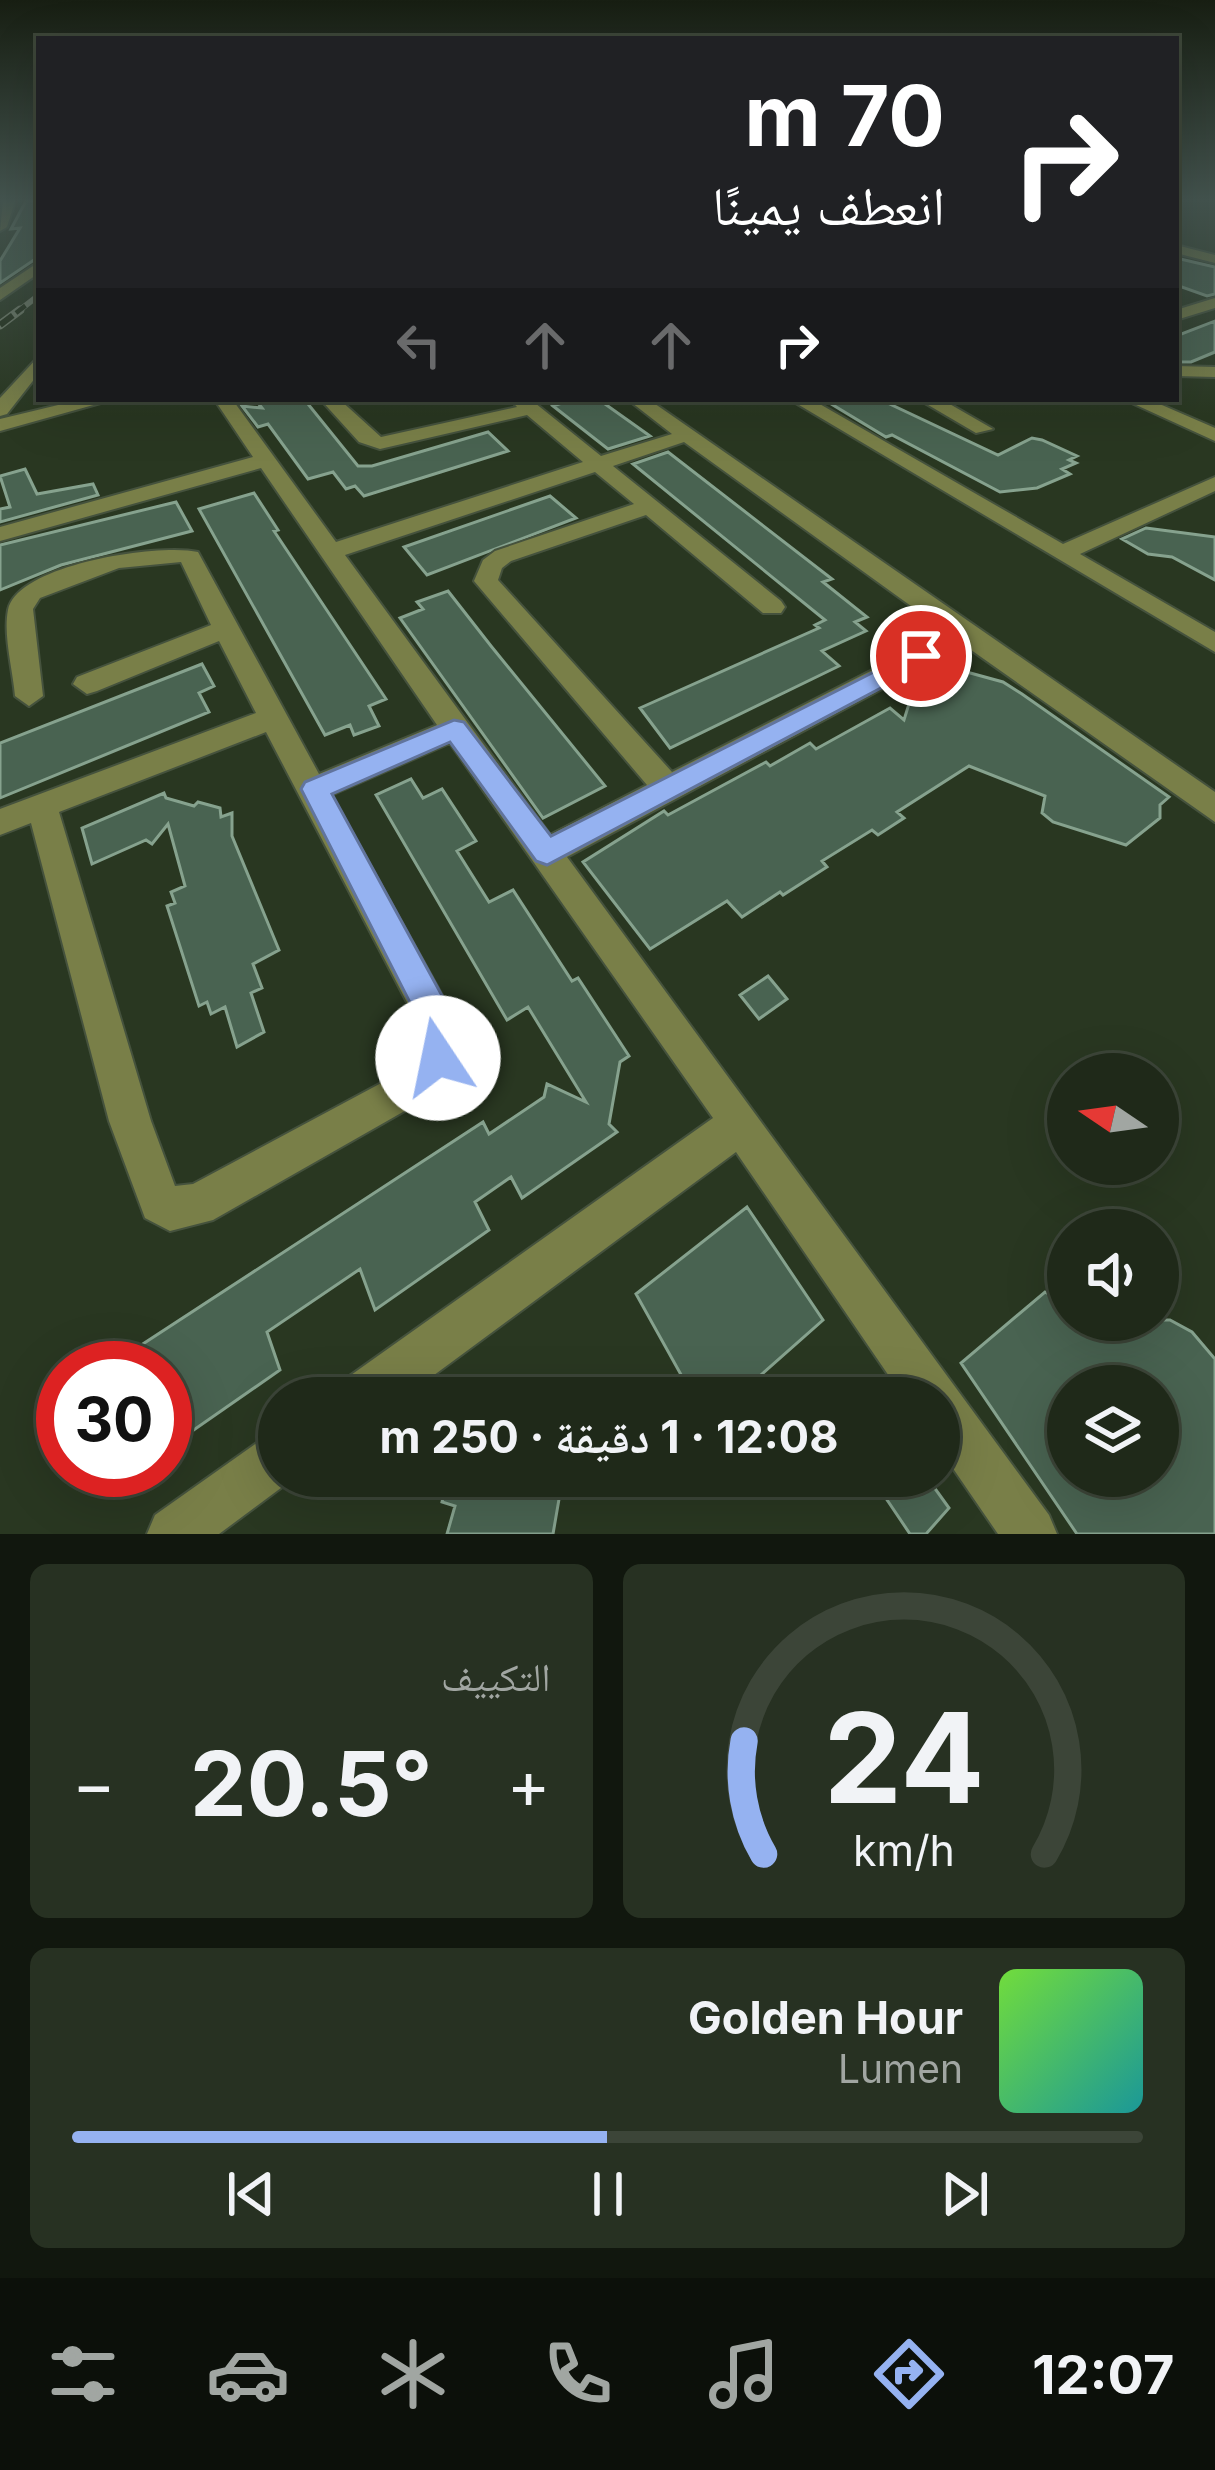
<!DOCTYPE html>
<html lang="ar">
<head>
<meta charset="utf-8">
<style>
	body { margin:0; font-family:Inter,"Noto Naskh Arabic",sans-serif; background:#273122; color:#f1f3f6; direction:rtl; height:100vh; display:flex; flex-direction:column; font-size:45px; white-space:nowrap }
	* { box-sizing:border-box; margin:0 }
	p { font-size:39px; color:#a1a6a2 }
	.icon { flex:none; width:66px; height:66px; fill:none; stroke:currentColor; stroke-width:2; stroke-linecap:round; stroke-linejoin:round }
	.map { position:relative; height:1534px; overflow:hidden; direction:ltr }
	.drawer { display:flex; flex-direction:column; gap:30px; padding:30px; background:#11170e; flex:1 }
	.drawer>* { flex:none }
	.hud { position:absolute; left:36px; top:36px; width:1143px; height:366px; border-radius:0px; box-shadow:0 12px 48px #0002,0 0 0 3px #3c4538; direction:rtl; background:#202124; color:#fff; overflow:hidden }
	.needle { width:78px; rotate:283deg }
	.fabs { position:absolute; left:1047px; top:1053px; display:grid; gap:24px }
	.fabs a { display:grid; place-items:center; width:132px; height:132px; border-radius:50%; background:#1f2919; box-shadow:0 12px 48px #0002,0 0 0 3px #3c4538; font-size:60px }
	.speed { position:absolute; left:36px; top:1341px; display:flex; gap:24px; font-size:60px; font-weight:700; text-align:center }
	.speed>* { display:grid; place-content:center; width:156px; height:156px; border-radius:50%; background:#1f2919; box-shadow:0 12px 48px #0002,0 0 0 3px #3c4538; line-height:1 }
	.speed .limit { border:18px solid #d22; background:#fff; color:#111 }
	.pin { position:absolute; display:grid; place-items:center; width:102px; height:102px; color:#fff; margin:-51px; border:6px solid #fff; border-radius:50%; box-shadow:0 3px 12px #0007 }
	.me { position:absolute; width:132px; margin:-66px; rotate:349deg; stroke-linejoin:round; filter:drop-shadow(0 0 9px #0008) }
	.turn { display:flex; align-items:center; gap:42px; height:252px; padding:0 36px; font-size:54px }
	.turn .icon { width:156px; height:156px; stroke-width:2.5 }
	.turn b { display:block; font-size:84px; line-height:102px }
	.lanes { display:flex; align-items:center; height:114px; padding:0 36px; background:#0003; justify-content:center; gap:60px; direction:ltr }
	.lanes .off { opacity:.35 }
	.big { font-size:90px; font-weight:700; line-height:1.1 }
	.drawer .widget { flex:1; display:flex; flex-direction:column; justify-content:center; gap:18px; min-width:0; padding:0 42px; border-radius:18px; background:#273122 }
	.drawer .dial { align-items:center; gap:0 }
	.dial svg { height:312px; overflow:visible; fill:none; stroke:#3c4538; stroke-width:7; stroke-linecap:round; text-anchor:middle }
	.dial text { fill:#f1f3f6; stroke:none }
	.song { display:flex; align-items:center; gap:36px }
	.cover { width:144px; height:144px; border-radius:18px; background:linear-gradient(135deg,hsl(100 70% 55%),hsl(180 70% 35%)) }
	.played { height:12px; border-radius:6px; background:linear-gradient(90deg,#95b2f1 50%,#3c4538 50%) }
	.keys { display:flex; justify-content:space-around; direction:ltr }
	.heat { display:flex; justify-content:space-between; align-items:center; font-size:66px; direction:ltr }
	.drawer .tiles { flex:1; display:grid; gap:30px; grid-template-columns:1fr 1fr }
	.widget:last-child { grid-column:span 2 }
	.trip { position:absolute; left:258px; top:1377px; width:702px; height:120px; border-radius:60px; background:#1f2919; box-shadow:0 12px 48px #0002,0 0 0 3px #3c4538; font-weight:700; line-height:120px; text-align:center; direction:rtl }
	.dock { display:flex; height:192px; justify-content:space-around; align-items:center; background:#0c100a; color:#a1a6a2 }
	.dock .icon { width:84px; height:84px }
	.dock .on { color:#95b2f1 }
	.dock b { font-size:54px; color:#f1f3f6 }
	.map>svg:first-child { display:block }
	.building { fill:#496351; stroke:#86a28e; stroke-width:3; fill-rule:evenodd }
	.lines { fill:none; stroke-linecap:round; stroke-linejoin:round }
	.minor-casing { stroke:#45523d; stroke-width:4 }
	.minor { fill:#797f48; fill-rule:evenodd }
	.rail-far1-casing { stroke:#788471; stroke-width:6 }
	.rail-casing { stroke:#788471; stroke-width:9 }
	.rail-far1 { stroke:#202d17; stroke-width:4.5; stroke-dasharray:12; stroke-linecap:butt }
	.rail { stroke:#202d17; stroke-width:6; stroke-dasharray:16; stroke-linecap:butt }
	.route { fill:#95b2f1; stroke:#61749d; stroke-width:3 }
</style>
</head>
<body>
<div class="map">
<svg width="1215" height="1534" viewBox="0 0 1215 1534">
	<rect width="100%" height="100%" fill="#293721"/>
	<!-- building -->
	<path class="building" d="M26,201h13v50l-5,9 -34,23v-22l20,-33 -9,1z
		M1176,258l39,9v27l-8,2 -31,-11z
		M1215,321v31l-24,10h-15v-26z
		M255,399h49l54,67h14l116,-34 20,19 -144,45 -9,-10 -9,3 -13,-17 -25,7 -40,-55 -10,3 -16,-21 20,2z
		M574,399h24l52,37 -42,13 -55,-43z
		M823,399h56l119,56 34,-17 10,2 35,16 -8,4 7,3 -14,6 8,5 -33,14 -37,4 -108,-57 -6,2z
		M668,452l164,127 -9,3 44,35 -12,5 11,9 -44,20 17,15 -169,82 -30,-40 179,-80 -4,-3 10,-5 -192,-156z
		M25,469l12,25 56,-10 5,11 -98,27v-13l10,-2 -10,-31z
		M254,493l24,37 -4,1 112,168 -17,7 10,20 -25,9 -4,-10 -25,10 -126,-226z
		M550,496l26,22 -149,57 -23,-28z
		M176,502l16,29 -131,34 -61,25v-45z
		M1146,528l69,9v43l-43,-23 -24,-3 -26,-15z
		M448,591l43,55 114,140 -62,32 -143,-200 23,-9 -6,-7z
		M202,664l12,22 -15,7 10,19 -209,86v-55z
		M952,668l51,14 19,12 147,103 -9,8v13l-34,27 -73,-23 -11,-9 3,-17 -76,-30 -72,46 7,6 -26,17 -6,-5 -50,31 5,6 -44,28 -3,-3 -38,25 -15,-16 -77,48 -67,-87 81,-51 4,4 98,-53 4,4 40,-23 6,6 74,-41 14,12 9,-29z
		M411,779l12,19 19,-9 34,52 -19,10 32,51 24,-12 59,91 6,-3 51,78 -9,6 -11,62 8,8 -95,66 -11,-21 -36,25 14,28 -114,80 -15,-41 -93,63 13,38 -115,80v-82h-59l377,-246 6,12 55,-37 3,-13 39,18 -58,-95 -21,13 -131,-225z
		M164,793l2,5 28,8 4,-4 22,6 1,9 11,-4v23l47,114 -26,14 9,24 -11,5 13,39 -27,15 -12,-40 -14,7 -4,-12 -8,4 -32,-100 8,-3 -4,-11 14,-6 -17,-62 -16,20 -6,-4 -54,24 -10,-36z
		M768,976l19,23 -28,20 -19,-24z
		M747,1207l76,113 -88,78h-41l-58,-104z
		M1045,1292l23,13v15h26l22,12 14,-12h40l22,12 23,27v175h-138l-116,-171zM1068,1386h90v90h-90z
		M448,1476h115l-10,58h-106l8,-28 -13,-4z
		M871,1476h55l23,32 -23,26h-16z"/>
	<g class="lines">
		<!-- minor casing -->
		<g class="minor-casing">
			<path id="minor" d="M3,201h12l-8,26 -7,4z
				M1176,245l39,10v8l-39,-10z
				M39,262v11l-39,27v-12z
				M1215,298v10l-39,12v-10z
				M39,356v17l-32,41 -7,2v-18z
				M1176,366l39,1v10l-39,-1z
				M83,399h32l-115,32v-12z
				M214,399h18l104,143 247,-80 -56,-47 -147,34 -21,-7 -39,-43h19l42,38 136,-30 -7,-8h20l71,57 71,-22 -45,-35h21l567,393v30l-251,-177 -397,212 482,658 8,19h-59l-59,-86v-50h-35l-168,-246 -333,246h-66l7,-18 369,-262 -263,-375 -119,52 128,231v28l-14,34 -232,132 -43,11 -25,-13 -36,-97 -78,-298 -31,12v-26l256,-96 -37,-72 -122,50 -10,3 -14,-10 4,-7 134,-52 -30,-63 -62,6 -79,30 -7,11 10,87 -14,10 -14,-10c-2,-25 -12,-61 -7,-86 9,-46 152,-67 190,-58l121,222 118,-49 -176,-257 -261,73v-14l253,-70zM684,442l263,190 -275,140 -174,-192 4,-12 9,-7 135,-46 117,98h18l4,-6 -4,-6 -168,-135zM595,472l39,32 -139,47 -12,9 -9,21 173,204 -97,50 -205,-280zM266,732l155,297 -1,25 -7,12 -220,118 -18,2 -24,-65 -92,-309z
				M789,399h22l252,145 152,-67v14l-135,63 135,78v20z
				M918,399h23l52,30 -17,4z
				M1123,399h25l67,29v13z
				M279,1432v44h18l-78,58h-72l8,-19 106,-75z"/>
		</g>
		<!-- minor -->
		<use href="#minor" class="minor"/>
		<!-- rail-far1 casing -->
		<g class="rail-far1-casing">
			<path id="rail-far1" d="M16,313l23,-18"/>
		</g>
		<!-- rail casing -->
		<g class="rail-casing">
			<path id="rail" d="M0,325l20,-15"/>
		</g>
		<!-- rail-far1 -->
		<use href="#rail-far1" class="rail-far1"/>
		<!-- rail -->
		<use href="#rail" class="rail"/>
	</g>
	<!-- sky -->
	<linearGradient id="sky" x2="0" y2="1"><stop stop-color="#171e12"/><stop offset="0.48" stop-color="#43534e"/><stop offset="1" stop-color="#43534e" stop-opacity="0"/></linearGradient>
	<rect width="1215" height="416" fill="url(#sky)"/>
	<!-- route -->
	<path class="route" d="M921,648l12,8 -3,6 -383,203 -11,-4 -86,-119 -118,52 120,220 5,12 -6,45 -13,5 -12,-5 -5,-13 2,-30 -122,-239 4,-7 149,-62 10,2 87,114z"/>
</svg>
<div class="fabs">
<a><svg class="needle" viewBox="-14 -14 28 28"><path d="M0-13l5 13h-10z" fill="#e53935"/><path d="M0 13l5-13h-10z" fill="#a1a6a2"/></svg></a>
<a><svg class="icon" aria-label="sound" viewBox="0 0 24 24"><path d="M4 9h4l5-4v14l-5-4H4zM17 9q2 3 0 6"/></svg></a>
<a><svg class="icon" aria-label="layers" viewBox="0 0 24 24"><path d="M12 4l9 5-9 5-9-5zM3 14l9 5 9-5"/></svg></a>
</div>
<div class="speed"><div class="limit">30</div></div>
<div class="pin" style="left:921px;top:656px;background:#d93025"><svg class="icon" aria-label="arrive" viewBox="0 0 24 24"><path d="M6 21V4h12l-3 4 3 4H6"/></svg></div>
<svg class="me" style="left:438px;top:1058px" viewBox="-20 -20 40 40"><circle r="19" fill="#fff"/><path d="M0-13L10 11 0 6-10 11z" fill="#95b2f1"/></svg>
<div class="trip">12:08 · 1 دقيقة · 250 m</div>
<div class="hud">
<div class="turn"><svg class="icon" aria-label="right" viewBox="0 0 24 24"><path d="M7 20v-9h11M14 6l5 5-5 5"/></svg><div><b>70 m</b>انعطف يمينًا</div></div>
<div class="lanes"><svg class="icon off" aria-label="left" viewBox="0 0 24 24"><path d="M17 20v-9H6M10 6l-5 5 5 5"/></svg><svg class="icon off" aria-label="ahead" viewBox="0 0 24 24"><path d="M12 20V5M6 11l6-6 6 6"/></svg><svg class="icon off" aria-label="ahead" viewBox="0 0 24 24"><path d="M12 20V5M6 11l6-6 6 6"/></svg><svg class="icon" aria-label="right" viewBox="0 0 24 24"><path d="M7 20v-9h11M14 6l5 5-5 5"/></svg></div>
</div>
</div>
<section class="drawer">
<div class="tiles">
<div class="widget dial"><svg viewBox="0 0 100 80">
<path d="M14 69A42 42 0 1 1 86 69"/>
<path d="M14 69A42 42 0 0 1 9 40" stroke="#95b2f1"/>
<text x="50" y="56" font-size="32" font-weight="700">24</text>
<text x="50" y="72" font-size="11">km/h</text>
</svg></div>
<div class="widget"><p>التكييف</p>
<div class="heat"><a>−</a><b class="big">20.5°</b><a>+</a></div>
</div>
<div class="widget">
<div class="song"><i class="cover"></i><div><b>Golden Hour</b><p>Lumen</p></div></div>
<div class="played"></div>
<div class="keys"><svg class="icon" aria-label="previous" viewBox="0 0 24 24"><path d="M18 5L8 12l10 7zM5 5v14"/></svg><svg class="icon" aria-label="pause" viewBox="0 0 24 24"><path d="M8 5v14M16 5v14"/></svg><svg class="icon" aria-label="next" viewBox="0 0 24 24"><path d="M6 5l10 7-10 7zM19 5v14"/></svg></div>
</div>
</div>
</section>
<nav class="dock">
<b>12:07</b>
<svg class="icon on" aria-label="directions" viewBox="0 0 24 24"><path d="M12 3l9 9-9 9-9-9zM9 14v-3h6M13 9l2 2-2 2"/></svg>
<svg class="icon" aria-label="music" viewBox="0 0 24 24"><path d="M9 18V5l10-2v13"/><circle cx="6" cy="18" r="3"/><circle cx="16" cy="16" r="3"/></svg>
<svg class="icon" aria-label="phone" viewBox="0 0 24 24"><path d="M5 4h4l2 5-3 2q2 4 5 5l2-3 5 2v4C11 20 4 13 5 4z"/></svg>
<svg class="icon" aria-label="climate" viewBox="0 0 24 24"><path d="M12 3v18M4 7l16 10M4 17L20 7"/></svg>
<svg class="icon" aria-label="car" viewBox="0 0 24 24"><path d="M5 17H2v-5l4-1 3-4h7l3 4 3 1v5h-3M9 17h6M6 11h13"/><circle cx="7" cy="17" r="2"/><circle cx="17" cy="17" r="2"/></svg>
<svg class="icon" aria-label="filters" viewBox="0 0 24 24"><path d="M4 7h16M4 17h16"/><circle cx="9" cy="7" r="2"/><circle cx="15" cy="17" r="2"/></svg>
</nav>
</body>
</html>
